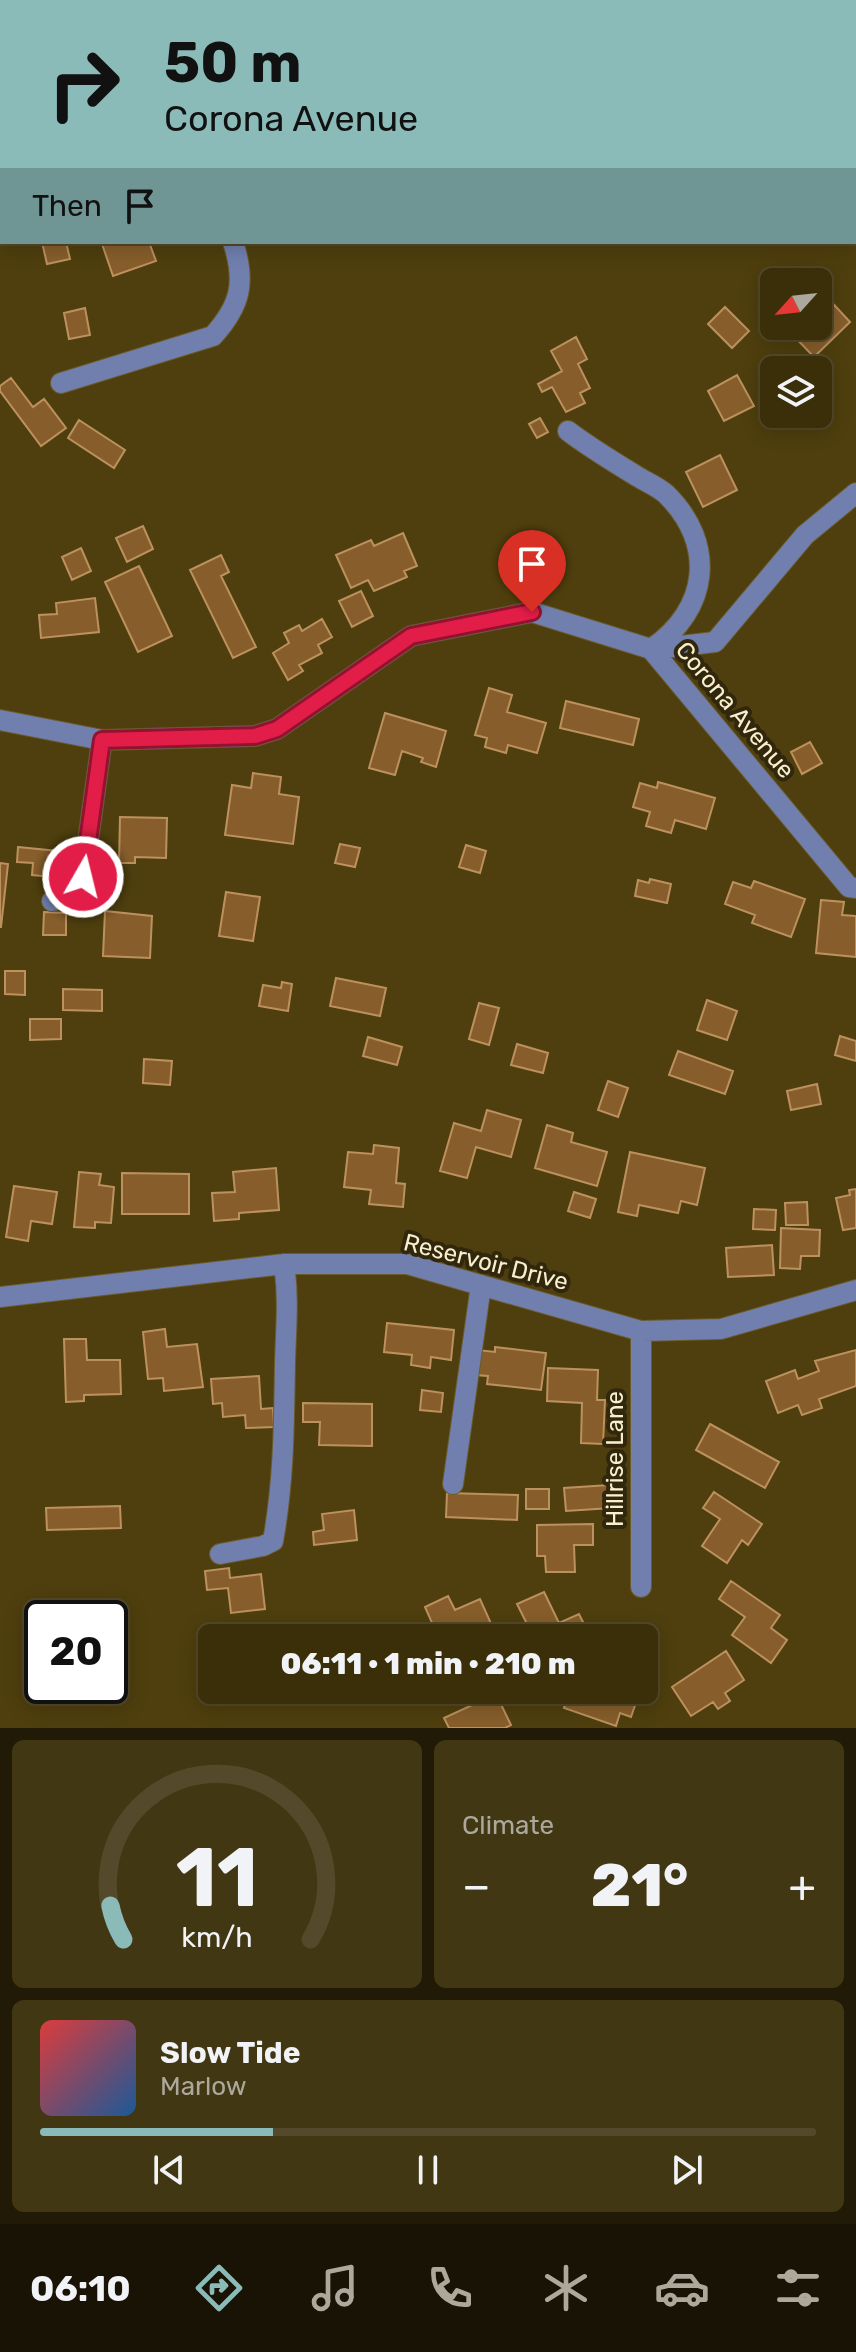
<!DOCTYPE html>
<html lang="en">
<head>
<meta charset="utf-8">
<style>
	body { margin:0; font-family:Rubik,sans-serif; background:#423713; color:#f1f3f6; height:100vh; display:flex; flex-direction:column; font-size:30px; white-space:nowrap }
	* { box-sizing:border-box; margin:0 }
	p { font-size:26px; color:#aca99c }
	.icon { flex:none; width:44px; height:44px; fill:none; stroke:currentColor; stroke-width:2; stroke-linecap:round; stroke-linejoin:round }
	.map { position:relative; height:1728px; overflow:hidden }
	.details { display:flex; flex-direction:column; gap:12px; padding:12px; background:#201a06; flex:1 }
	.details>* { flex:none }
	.guide { position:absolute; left:0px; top:0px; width:856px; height:244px; box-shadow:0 4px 20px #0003,0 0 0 2px #544a2b; background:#8bbbb9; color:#111; overflow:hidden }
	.needle { width:52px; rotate:243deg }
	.buttons { position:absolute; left:760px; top:268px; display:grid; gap:16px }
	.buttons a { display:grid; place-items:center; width:72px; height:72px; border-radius:12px; background:#3b2f0a; box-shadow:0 4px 20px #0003,0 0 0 2px #544a2b; font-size:40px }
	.speed { position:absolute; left:24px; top:1600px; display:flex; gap:16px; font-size:40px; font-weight:700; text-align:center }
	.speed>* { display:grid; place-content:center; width:104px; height:104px; border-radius:50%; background:#3b2f0a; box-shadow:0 4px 20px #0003,0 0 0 2px #544a2b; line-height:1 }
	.speed .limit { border:4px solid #111; border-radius:12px; background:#fff; color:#111 }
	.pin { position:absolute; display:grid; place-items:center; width:68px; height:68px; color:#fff; margin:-82px -34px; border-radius:50% 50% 50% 0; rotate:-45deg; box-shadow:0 0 8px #0007 }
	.pin .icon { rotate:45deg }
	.me { position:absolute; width:88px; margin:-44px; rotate:8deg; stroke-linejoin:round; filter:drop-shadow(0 0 6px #0008) }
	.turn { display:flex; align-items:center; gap:28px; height:168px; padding:0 32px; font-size:36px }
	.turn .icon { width:104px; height:104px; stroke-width:2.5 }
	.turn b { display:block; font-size:56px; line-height:68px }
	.then { display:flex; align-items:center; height:76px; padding:0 32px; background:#0003; gap:16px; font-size:30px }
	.big { font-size:60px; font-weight:800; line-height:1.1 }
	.details .card { flex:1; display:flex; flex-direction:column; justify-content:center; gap:12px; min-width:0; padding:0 28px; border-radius:12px; background:#423713 }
	.details .dial { align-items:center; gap:0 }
	.dial svg { height:208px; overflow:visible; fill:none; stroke:#544a2b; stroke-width:7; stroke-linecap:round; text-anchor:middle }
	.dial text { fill:#f1f3f6; stroke:none }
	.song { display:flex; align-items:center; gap:24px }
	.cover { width:96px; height:96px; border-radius:12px; background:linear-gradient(135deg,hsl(0 70% 55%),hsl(210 70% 35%)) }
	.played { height:8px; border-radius:4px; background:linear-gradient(90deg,#8bbbb9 30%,#544a2b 30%) }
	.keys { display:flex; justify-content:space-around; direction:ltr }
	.heat { display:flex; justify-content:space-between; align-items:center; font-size:44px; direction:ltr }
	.details .tiles { flex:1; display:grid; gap:12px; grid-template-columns:1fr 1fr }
	.card:last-child { grid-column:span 2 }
	.trip { position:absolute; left:198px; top:1624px; width:460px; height:80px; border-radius:12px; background:#3b2f0a; box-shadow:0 4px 20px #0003,0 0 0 2px #544a2b; font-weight:800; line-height:80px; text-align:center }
	.dock { display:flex; height:128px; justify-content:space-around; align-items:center; background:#181304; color:#aca99c }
	.dock .icon { width:56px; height:56px }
	.dock .selected { color:#8bbbb9 }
	.dock b { font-size:36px; color:#f1f3f6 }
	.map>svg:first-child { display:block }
	.building { fill:#875e2b; stroke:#bc915e; stroke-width:2 }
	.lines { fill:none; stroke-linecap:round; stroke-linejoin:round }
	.minor-casing { stroke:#6a5b2d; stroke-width:22 }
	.minor { stroke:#707fae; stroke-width:20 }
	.route-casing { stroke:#92132f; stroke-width:20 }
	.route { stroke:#e11d48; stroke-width:14 }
	.labels { text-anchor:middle; stroke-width:8; stroke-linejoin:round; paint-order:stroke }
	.street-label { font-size:24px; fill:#f9eece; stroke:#30270d }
</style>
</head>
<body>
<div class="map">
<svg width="856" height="1728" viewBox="0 0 856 1728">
	<rect width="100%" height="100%" fill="#4f3f0e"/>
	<!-- building -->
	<path class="building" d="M297,0h59l1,2h-59z
		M664,0h82v1l-86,1z
		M42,242h24l4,17 -23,5z
		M108,242h41l7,19 -43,15 -11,-32z
		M825,295l25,27 -36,35 -26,-27 4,-4h26v-25z
		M725,307l24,24 -17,17 -24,-24z
		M85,308l5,27 -21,4 -5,-26z
		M576,337l11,22 -9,5 12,24 -10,5 5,10 -19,9 -14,-25 -10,5 -4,-8 24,-13 -11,-20z
		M737,375l17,31 -30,15 -16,-30z
		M11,378l22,29 11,-8 22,29 -25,18 -41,-55v-5z
		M540,418l8,14 -11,6 -8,-14z
		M79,420l46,30 -11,18 -46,-30z
		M720,455l17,35 -34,17 -17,-35z
		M143,526l10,23 -26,13 -11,-24z
		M403,533l14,33 -13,5 3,6 -33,14 -6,-11 -17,8 -15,-33 35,-15 3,6z
		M81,548l10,23 -19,9 -10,-23z
		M221,555l8,17 -8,4 35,71 -23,11 -43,-88z
		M139,566l33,70 -34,16 -33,-70z
		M361,591l12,25 -21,11 -13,-26z
		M95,598l4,34 -58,6 -2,-23 18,-1 -1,-11z
		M322,619l10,18 -14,8 4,8 -23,12 4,6 -15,9 -15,-27 16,-10 -5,-10 15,-8 3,6z
		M489,688l23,7 -5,17 39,11 -9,30 -29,-8 -2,8 -21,-6 2,-9 -12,-3z
		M566,701l73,18 -6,26 -73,-17z
		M385,713l61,18 -10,36 -15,-5 2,-4 -21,-7 -7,24 -26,-7z
		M810,742l12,21 -20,11 -11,-22z
		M253,773l28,4 -2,17 20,3 -6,47 -68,-9 7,-50 19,3z
		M658,782l57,16 -9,31 -31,-9 -4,13 -25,-7 4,-14 -17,-5 7,-24 17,5z
		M120,817l47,1 -1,40 -31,-1v6h-16z
		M340,844l20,4 -5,19 -20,-4z
		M466,845l20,6 -6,22 -21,-6z
		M18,847l60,6 -3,26 -43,-4 1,-12 -16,-1z
		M0,863l8,1 -7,63h-1z
		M650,879l21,5 -4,19 -32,-7 3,-16 11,3z
		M754,881l51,18 -14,38 -39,-14 3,-8 -30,-11 8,-22 18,6z
		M226,892l34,5 -7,44 -34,-5z
		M821,900l23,2 -2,13 14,1v41l-40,-4z
		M105,911l47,5 -2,42 -47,-2z
		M44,912l22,1v22h-23z
		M5,971h20v24l-20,-1z
		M336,978l50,10 -6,28 -50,-10z
		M282,982l10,2 -4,27 -29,-5 4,-21 18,3z
		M63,989l39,1v21l-39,-1z
		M707,1000l30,11 -10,29 -30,-10z
		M479,1003l20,5 -10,37 -20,-6z
		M30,1019h31v20l-31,1z
		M840,1036l16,5v20l-21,-6z
		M368,1037l34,10 -5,18 -34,-9z
		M517,1044l31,9 -5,20 -32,-8z
		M678,1051l55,20 -8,23 -56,-19z
		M144,1059l28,2 -2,24 -27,-2z
		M608,1081l20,7 -10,29 -20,-7z
		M817,1084l4,20 -30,6 -4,-19z
		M487,1110l34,10 -10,37 -35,-10 -9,31 -27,-7 14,-48 27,8z
		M547,1125l26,8 -2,9 36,10 -10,34 -62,-18z
		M374,1145l25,3 -3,35 9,1 -2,23 -34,-3 2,-14 -27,-3 4,-35 25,2z
		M630,1152l75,16 -8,37 -16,-4 -3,12 -39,-8 -2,11 -19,-4z
		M276,1168l3,42 -40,3v6l-25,2 -2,-28 23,-1 -2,-20z
		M79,1172l22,2 -2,11 15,2 -3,36 -16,-1v6l-21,-1z
		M122,1173l67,1v40h-67z
		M14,1186l43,6 -5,32 -21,-3 -3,20 -22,-4z
		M856,1189v39l-13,2 -7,-32 14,-3 -1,-5z
		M574,1192l22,7 -6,19 -22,-7z
		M807,1202l1,23h-22l-1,-22z
		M754,1209l22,1 -1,20 -22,-1z
		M781,1228l39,2 -1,26h-18l-1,13 -20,-1z
		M772,1245l2,30 -46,2 -2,-29z
		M387,1323l67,7 -3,30 -20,-3 -1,11 -19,-3 1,-10 -28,-3z
		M165,1329l2,18 30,-3 6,43 -39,4 -1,-13 -15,1 -5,-47z
		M64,1339h22l1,21h33l1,34 -37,1v6l-18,1z
		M495,1347l51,6 -5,37 -54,-6 1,-8 -13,-1 3,-25 17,2z
		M856,1350v36l-37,13 3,9 -20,7 -4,-10 -20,8 -12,-32 29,-11 3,9 21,-8 -4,-10z
		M548,1368l50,2 -1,30h8l-2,44 -22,-1 1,-40 -35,-2z
		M259,1376l2,33 12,-1 1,19 -28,1 -1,-13 -22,2 -1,-14 -9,1 -2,-25z
		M422,1390l21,3 -2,19 -21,-2z
		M303,1403l69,1v42l-53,-1 1,-23h-17z
		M710,1424l69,38 -14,26 -69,-38z
		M609,1485l2,23 -45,3 -2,-23z
		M526,1489h23v20h-23z
		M714,1492l48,32 -14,21 -6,-5 -15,23 -25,-17 18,-27 -17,-11z
		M447,1493l71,2 -1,25 -71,-3z
		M120,1506l1,22 -74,2 -1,-22z
		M354,1510l3,30 -43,5 -1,-13 11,-2 -2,-16z
		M593,1524v21h-19l1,27h-29l-1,-16h-8v-31z
		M229,1568l1,10 31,-4 4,35 -34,4 -3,-25 -21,2 -2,-19z
		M731,1581l49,34 -9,13 16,12 -16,23 -39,-28 13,-18 -26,-18z
		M544,1592l15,31 20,-9 9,18 -12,6h-52l-5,-10 8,-4 -10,-20z
		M448,1596l7,14 25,-11 13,29 -22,10h-11l-6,-14 -18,8 -11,-25z
		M111,1608l1,27h-2v-17h-68v20l-9,1 -1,-28z
		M726,1651l18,29 -19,13 5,8 -12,8 -5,-7 -22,14 -19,-29z
		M570,1690h68l2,1 -9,26 -11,-4 -4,13 -52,-18z
		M496,1694l15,31 -6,3h-56l-5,-10z"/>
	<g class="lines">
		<!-- minor casing -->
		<g class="minor-casing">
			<path id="minor" d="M167,2l4,-2
				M0,59h2
				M61,383l152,-47c28,-31 33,-54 20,-94
				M568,431c21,16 44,30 67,44 9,6 22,11 31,19 51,50 43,116 -15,155
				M655,649l60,-7 90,-107 51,-42
				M0,720l102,20 153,-4 22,-7 134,-93 121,-24 119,37 198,238 7,1
				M52,901c17,-3 25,-8 31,-24l19,-137
				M0,1297l284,-33h123l234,67 80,-2 135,-39
				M641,1331v256
				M453,1484l28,-199
				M220,1554l43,-8 10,-5c11,-61 11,-117 12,-179 1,-34 4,-65 -1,-98"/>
		</g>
		<!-- minor -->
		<use href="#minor" class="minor"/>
	</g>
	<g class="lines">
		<!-- route casing -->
		<g class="route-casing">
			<path id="route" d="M83,877l19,-137 153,-4 22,-7 134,-93 121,-24"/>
		</g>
		<!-- route -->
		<use href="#route" class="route"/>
	</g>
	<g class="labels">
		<!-- street labels -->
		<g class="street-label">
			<text transform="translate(735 710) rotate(50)" y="8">Corona Avenue</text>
			<text transform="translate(486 1262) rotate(14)" y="8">Reservoir Drive</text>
			<text transform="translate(615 1459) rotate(-90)" y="8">Hillrise Lane</text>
		</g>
	</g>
</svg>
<div class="buttons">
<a><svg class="needle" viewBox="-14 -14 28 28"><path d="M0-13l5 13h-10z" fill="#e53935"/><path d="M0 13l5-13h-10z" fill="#aca99c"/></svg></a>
<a><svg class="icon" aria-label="layers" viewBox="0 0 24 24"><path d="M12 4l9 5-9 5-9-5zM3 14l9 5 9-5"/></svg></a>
</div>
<div class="speed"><div class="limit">20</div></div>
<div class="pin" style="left:532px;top:612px;background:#d93025"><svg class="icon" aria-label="arrive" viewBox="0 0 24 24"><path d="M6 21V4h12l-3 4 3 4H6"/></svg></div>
<svg class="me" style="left:83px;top:877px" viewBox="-20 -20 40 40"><circle r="17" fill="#e11d48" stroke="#fff" stroke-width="3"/><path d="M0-11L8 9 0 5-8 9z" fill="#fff"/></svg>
<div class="trip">06:11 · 1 min · 210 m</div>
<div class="guide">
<div class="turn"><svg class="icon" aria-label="right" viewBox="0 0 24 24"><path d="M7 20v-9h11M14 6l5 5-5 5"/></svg><div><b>50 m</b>Corona Avenue</div></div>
<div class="then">Then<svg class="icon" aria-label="arrive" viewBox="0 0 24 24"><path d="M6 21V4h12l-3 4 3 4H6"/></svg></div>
</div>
</div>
<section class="details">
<div class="tiles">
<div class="card dial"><svg viewBox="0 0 100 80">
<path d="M14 69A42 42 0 1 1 86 69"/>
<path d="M14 69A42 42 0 0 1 9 56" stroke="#8bbbb9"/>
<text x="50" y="56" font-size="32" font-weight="700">11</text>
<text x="50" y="72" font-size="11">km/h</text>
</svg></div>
<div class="card"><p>Climate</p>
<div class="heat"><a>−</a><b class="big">21°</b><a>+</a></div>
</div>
<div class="card">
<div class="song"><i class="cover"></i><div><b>Slow Tide</b><p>Marlow</p></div></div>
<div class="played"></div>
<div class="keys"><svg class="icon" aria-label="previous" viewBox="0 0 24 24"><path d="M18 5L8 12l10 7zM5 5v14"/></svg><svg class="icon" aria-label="pause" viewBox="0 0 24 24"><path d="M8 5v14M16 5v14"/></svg><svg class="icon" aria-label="next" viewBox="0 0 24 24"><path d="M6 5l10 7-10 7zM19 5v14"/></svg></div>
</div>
</div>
</section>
<nav class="dock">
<b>06:10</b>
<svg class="icon selected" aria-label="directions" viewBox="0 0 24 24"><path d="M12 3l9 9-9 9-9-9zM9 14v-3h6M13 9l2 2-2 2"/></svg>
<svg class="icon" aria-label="music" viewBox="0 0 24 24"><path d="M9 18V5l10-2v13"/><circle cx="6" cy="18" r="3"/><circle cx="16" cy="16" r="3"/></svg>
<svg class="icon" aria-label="phone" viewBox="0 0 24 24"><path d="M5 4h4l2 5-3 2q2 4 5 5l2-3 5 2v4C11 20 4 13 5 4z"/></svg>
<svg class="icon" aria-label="climate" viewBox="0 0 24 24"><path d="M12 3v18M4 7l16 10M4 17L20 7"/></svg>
<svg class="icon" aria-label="car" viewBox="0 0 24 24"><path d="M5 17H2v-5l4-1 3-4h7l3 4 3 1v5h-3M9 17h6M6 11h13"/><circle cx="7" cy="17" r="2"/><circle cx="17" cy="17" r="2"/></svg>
<svg class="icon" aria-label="filters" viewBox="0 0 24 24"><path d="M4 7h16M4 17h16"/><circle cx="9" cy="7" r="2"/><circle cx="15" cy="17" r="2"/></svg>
</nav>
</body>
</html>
